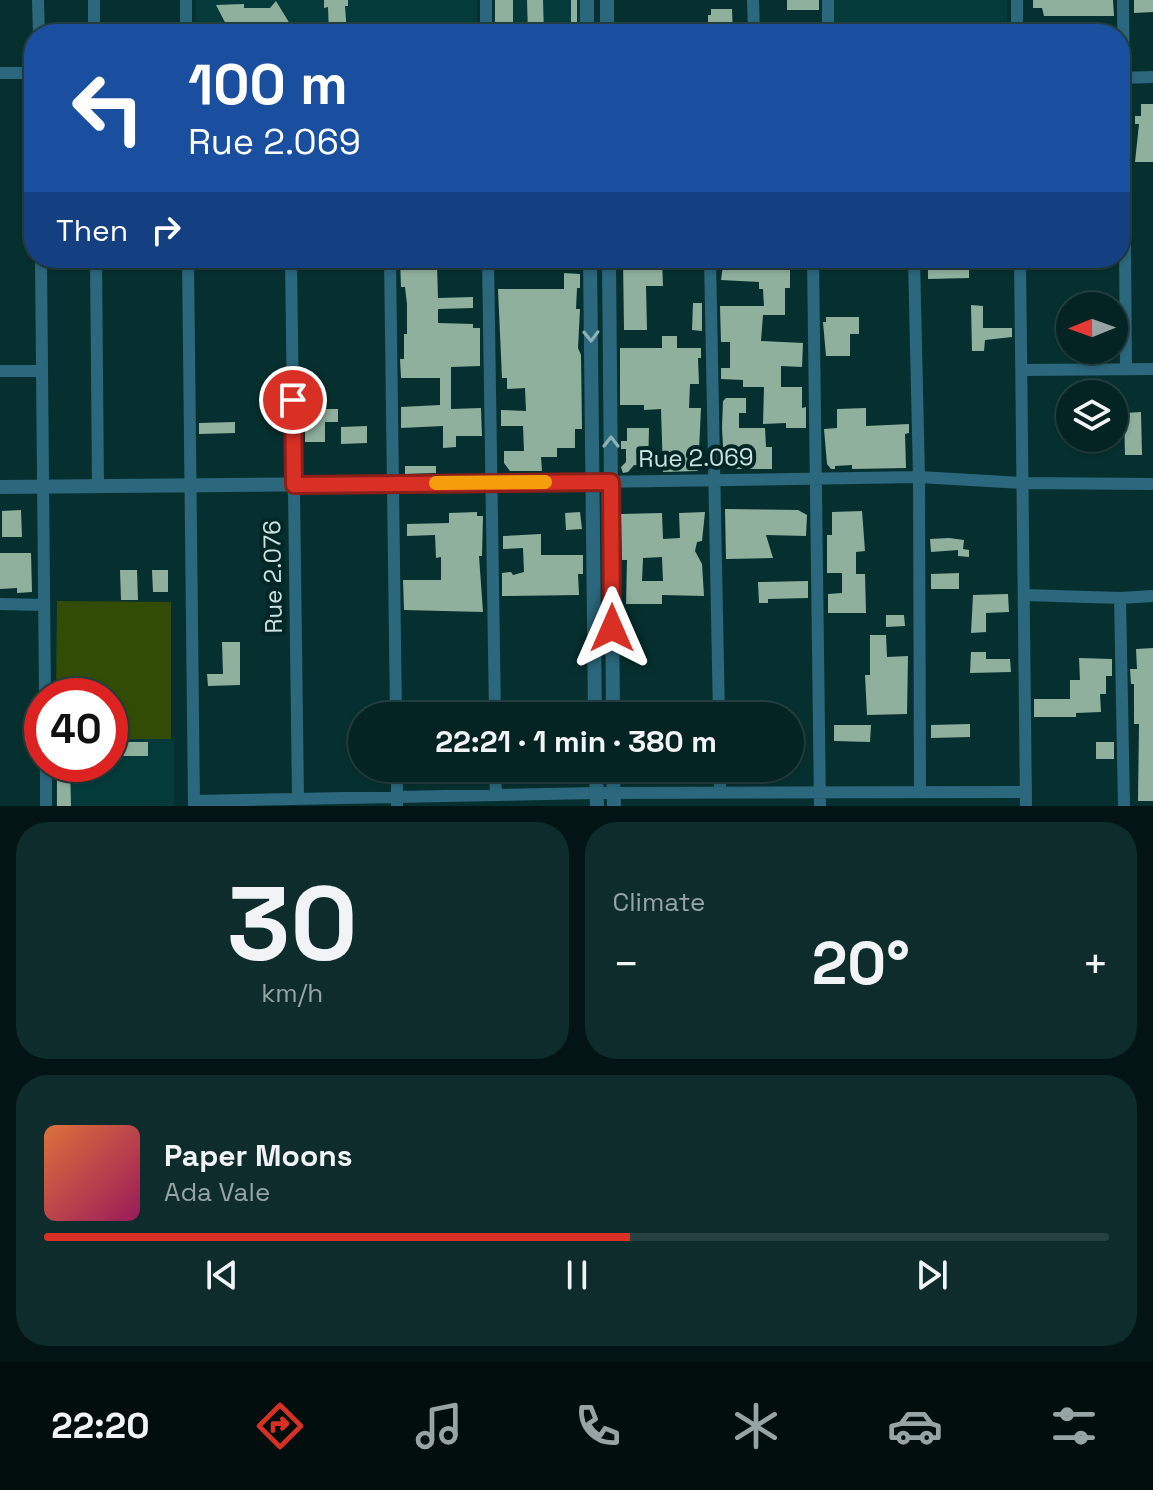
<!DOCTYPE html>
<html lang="en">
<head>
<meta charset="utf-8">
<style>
	body { margin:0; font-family:"Space Grotesk",sans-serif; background:#0d2c2b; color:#f1f3f6; height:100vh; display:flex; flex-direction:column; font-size:30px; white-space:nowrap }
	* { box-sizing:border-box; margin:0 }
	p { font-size:26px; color:#97a4a6 }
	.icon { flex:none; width:44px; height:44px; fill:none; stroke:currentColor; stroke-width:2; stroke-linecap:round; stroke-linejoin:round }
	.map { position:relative; height:806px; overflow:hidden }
	.panel { display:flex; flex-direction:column; gap:16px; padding:16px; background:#021413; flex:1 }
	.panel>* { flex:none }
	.guide { position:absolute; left:24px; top:24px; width:1106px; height:244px; border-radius:32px; box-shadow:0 2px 6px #0004,0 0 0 2px #254141; background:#1a4fa0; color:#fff; overflow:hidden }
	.needle { width:52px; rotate:269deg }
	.controls { position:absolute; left:1056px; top:292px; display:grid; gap:16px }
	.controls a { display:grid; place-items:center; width:72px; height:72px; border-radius:50%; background:#042423; box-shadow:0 2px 6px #0004,0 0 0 2px #254141; font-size:40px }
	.speed { position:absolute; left:24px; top:678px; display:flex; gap:16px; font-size:40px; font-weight:700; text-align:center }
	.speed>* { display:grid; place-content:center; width:104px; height:104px; border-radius:50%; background:#042423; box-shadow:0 2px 6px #0004,0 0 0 2px #254141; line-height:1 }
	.speed .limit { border:12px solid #d22; background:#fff; color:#111 }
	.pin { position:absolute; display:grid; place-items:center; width:68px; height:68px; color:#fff; margin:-34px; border:4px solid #fff; border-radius:50%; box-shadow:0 2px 8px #0007 }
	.me { position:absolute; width:88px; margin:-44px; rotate:0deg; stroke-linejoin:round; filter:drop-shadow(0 0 6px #0008) }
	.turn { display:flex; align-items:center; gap:28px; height:168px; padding:0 32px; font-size:36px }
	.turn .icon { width:104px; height:104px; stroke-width:2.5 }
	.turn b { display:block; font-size:56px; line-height:68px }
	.then { display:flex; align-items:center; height:76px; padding:0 32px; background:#0003; gap:16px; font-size:30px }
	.big { font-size:60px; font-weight:700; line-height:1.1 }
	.panel .card { flex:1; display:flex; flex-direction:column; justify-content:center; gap:12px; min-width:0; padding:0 28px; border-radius:32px; background:#0d2c2b }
	.panel .dial { align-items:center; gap:0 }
	.dial b { font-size:104px; line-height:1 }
	.song { display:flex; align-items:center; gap:24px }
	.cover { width:96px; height:96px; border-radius:12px; background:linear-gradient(135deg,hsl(20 70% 55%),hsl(330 70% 35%)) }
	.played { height:8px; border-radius:4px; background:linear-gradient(90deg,#d93025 55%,#254141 55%) }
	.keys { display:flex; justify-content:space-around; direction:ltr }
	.heat { display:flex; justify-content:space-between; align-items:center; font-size:44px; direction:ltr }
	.panel .tiles { flex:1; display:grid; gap:16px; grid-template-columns:1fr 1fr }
	.card:last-child { grid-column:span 2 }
	.trip { position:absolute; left:348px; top:702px; width:456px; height:80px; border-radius:40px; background:#042423; box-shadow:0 2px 6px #0004,0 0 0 2px #254141; font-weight:700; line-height:80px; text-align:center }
	.tabs { display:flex; height:128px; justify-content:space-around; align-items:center; background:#020e0e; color:#97a4a6 }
	.tabs .icon { width:56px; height:56px }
	.tabs .on { color:#d93025 }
	.tabs b { font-size:36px; color:#f1f3f6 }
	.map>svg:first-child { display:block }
	.built { fill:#043b3a }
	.green { fill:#334c05 }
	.building { fill:#90b09e; fill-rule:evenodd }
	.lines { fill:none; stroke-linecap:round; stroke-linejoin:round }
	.minor { stroke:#2b677d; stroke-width:12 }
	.tertiary { stroke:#2b677d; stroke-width:14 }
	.oneway { stroke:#8cb1b9 }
	.route-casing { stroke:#8d1f18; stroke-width:20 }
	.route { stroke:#d93025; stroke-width:14 }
	.slow { stroke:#f59e0b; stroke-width:14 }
	.labels { text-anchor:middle; stroke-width:8; stroke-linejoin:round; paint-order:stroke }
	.street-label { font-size:24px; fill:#cde2e1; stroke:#002625 }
</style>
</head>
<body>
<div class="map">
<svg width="1153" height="806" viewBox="0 0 1153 806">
	<rect width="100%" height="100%" fill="#06302f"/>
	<!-- built -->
	<path class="built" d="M196,0h281v34h-281z
		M494,0h88v34h-88z
		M834,0h173v34h-173z
		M110,739h64v67h-118v-42h54z"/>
	<!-- green -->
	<path class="green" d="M57,601l114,1v137h-61v-43h-54z"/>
	<!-- building -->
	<path class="building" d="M324,0h24v6h-3l2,28h-18l-1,-27 -4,1z
		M495,0h18v34h-18z
		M527,0h16l1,34h-16z
		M571,0h6v34h-6z
		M787,0h32v10h-32z
		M1033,0h80l1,16h-70l-2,-8h-9z
		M1134,0h19v12l-19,1z
		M276,1l14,23 -3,3 -23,1 -1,-3h-27l-2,3h-6l-12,-23 28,-1v4h26z
		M711,9h21l1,25h-25v-19h3z
		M1141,104h12v58h-18l4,-38h-4v-8h6z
		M400,258h19l1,6h17l1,34 35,-1v11l-35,1v14l35,1v4h7v38l-29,1v42l30,-1 1,28h-26v11l-13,1v-22l-42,2v-21l39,-2v-27h-39l-1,-19h4v-25h3v-30l-2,-17h-4z
		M442,258h36v10l-36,-2z
		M503,258h67l1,8 -68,2z
		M623,258l39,3 1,25h-17l1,44h-23z
		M724,258h36l2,11 28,-1v20h-5v27h-22l-2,26 42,2 -1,24 -21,-1v21h21v21l4,-1v21h-20v-5l-23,1 1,-37h-21v-7l-22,-1v-11h9v-26h-9l-1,-36h44l-1,-17h-4v-7l-38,-2z
		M928,265h41v13l-41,1z
		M564,273l16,1v14h-3l-1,21h4l-2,39 3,7 1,74h-7v19h-18v9h-16l1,14h-32l-6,-8v-12h20l-1,-25h-22v-16l25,1 -1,-23 -18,1v-11h-5l-4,-89h66z
		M693,303h9v28l-10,-1z
		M971,305l12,1v22h29v9l-27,3 -1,11h-12z
		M826,317h33v17h-9v22h-24l-3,-34h3z
		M662,336h15v12h24v10h-3l1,26h-9l-1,24h12l-2,42h3l3,14 -8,7 -34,1 -2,-63 -17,1v-5h-24v-57h42z
		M726,398h20v15h-7v15h26l1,19h6v22h-43l-5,-5 -2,-36 1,-27z
		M866,408v18l43,-2v9l-4,1 1,34 -54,1v-4l-17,1v3h-4l-4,-5 -3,-35 13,-1v-19z
		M310,409h28v13h-13v20h-20v-15h5z
		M1141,412l1,43h-17l-1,-42z
		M235,422v11l-36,1v-11z
		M367,426v17l-26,1v-17z
		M627,428h22l-1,38 -14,-1 -6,7 -5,1 -2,-6 5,-5v-13h-5v-8h6z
		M405,466h31v7l-31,1z
		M725,509l73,1 9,5 -1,21 -40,-1 7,23 -47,1z
		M21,510l1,27h-20v-26z
		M862,511l3,40 -9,1v22h9l1,39h-38v-19l14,-1v-20h-15v-38h5v-23z
		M477,512v4h6l-1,40h-3l4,56 -79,-2 -1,-30h38v-23l-5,1 -1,-23 -28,1v-12l42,-1v-10z
		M580,512l2,17 -16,1 -1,-17z
		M705,512l-3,29 -5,1 -2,9 7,13 2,32 -42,-1v9h-36l1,-44h-5l-1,-46 41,-1 1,26 17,-1 -1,-25zM662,557l1,24h-21l1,-23z
		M541,534v21h42v19h-5l1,21 -77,1v-23l9,-1 2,3 11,-3 -1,-24 -20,1v-13z
		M949,538l15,2 -1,9 6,1v7l-11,-1v-6l-27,2 -1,-13z
		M0,553h31l1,39 -15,1v-5l-17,1z
		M120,570h17l1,30h-17z
		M152,570h16v22h-15z
		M959,573v16h-28v-15z
		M808,581v17l-40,1v4h-9l-1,-21z
		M1008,594l1,18 -23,1v19l-15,1 2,-38z
		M886,615h18l1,11 -19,1z
		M870,635h16l1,22 21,-1 -1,58 -40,1 -2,-40h5z
		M222,642h18v43l-32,1 -1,-12h16z
		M1153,648v153h-15l1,-77h-5v-40h-3l-1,-15h7l-1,-20z
		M971,652h15v7h24l1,13 -41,1z
		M1079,658l33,1v17h-6v18h-6l1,18 -25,1v4h-42v-18h36v-19h10z
		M970,724v13l-39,1v-13z
		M834,725h37l-1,17 -36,-1z
		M113,742h35v14h-35z
		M1096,742h18v17h-18z
		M57,764h13l1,42h-14z"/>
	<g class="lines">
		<!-- minor -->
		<path class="minor" d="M38,0l1,34
			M94,0v34
			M186,0v34
			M753,0l1,34
			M828,0v34
			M1017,0v34
			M1123,0l3,369
			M486,34v-34
			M0,73h34
			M1120,78l33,-1
			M41,258l4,438
			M96,258l2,229
			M188,258l6,548
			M291,258l7,541
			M390,258l6,458
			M488,258l7,458
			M710,258l9,458
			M813,258l7,548
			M914,258l5,219 1,315
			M1020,258l6,548
			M1023,370l130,-1
			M0,371h42
			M593,482l326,-5 104,6 130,1
			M1024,595l96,3 33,-2
			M1120,598l4,208
			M0,604l44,1
			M46,764v42
			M397,768v38
			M495,768l1,27
			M720,768v25
			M194,801l402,-8 430,-1"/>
		<!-- tertiary -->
		<path class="tertiary" d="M587,0v34
			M607,34v-34
			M590,258l5,458
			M609,258l4,458
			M0,487l593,-5
			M596,768l1,38
			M613,768l1,38"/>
	</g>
	<!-- one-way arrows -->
	<defs><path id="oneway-chevron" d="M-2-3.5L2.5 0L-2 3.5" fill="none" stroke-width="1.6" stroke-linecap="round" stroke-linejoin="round" transform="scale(2)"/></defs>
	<g class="oneway">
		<use href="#oneway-chevron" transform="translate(591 336) rotate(89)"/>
		<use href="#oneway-chevron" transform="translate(611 442) rotate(-90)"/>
	</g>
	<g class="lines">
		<!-- route casing -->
		<g class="route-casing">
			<path id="route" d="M293,400l1,85 317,-3 1,146"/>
		</g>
		<!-- route -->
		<use href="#route" class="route"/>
		<!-- slow -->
		<path class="slow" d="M436,483l109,-1"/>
	</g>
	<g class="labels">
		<!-- street labels -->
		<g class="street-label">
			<text transform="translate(696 458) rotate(-1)" y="8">Rue 2.069</text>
			<text transform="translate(273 577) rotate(-91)" y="8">Rue 2.076</text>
		</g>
	</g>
</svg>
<div class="controls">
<a><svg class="needle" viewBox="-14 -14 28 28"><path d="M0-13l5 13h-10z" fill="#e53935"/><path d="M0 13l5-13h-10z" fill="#97a4a6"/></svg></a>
<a><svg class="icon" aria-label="layers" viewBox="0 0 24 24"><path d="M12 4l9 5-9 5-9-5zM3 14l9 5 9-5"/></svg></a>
</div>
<div class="speed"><div class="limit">40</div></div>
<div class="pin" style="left:293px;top:400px;background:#d93025"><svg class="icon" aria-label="arrive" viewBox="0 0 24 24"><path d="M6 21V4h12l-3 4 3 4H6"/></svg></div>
<svg class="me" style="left:612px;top:628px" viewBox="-20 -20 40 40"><path d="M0-17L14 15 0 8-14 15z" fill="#d93025" stroke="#fff" stroke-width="4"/></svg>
<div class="trip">22:21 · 1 min · 380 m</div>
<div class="guide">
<div class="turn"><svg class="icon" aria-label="left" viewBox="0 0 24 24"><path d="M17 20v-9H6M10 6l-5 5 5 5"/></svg><div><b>100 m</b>Rue 2.069</div></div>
<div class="then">Then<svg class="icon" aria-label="right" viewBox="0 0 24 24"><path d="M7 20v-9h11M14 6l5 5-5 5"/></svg></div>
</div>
</div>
<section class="panel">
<div class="tiles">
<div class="card dial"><b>30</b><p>km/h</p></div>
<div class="card"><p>Climate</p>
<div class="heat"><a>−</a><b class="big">20°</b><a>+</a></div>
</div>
<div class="card">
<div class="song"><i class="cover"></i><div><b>Paper Moons</b><p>Ada Vale</p></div></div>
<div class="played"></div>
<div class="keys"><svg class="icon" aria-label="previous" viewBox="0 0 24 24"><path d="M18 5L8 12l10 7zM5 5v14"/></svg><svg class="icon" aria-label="pause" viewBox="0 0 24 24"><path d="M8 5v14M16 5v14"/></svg><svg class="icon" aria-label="next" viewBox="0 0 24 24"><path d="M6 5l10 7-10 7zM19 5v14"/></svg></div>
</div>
</div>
</section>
<nav class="tabs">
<b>22:20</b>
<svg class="icon on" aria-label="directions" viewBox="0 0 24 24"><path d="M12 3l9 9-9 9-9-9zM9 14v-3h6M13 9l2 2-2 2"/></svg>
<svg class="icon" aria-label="music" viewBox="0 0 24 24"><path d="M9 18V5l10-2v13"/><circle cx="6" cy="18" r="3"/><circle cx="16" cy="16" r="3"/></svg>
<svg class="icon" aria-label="phone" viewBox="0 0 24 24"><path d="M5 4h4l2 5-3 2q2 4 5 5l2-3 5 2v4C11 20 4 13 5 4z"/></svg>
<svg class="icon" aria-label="climate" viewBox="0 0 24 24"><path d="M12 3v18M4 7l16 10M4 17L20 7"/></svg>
<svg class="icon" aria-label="car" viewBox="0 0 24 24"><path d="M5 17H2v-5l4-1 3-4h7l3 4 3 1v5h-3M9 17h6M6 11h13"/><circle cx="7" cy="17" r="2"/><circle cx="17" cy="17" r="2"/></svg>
<svg class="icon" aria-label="filters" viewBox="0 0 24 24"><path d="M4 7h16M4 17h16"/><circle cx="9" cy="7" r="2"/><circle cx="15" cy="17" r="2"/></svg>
</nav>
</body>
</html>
